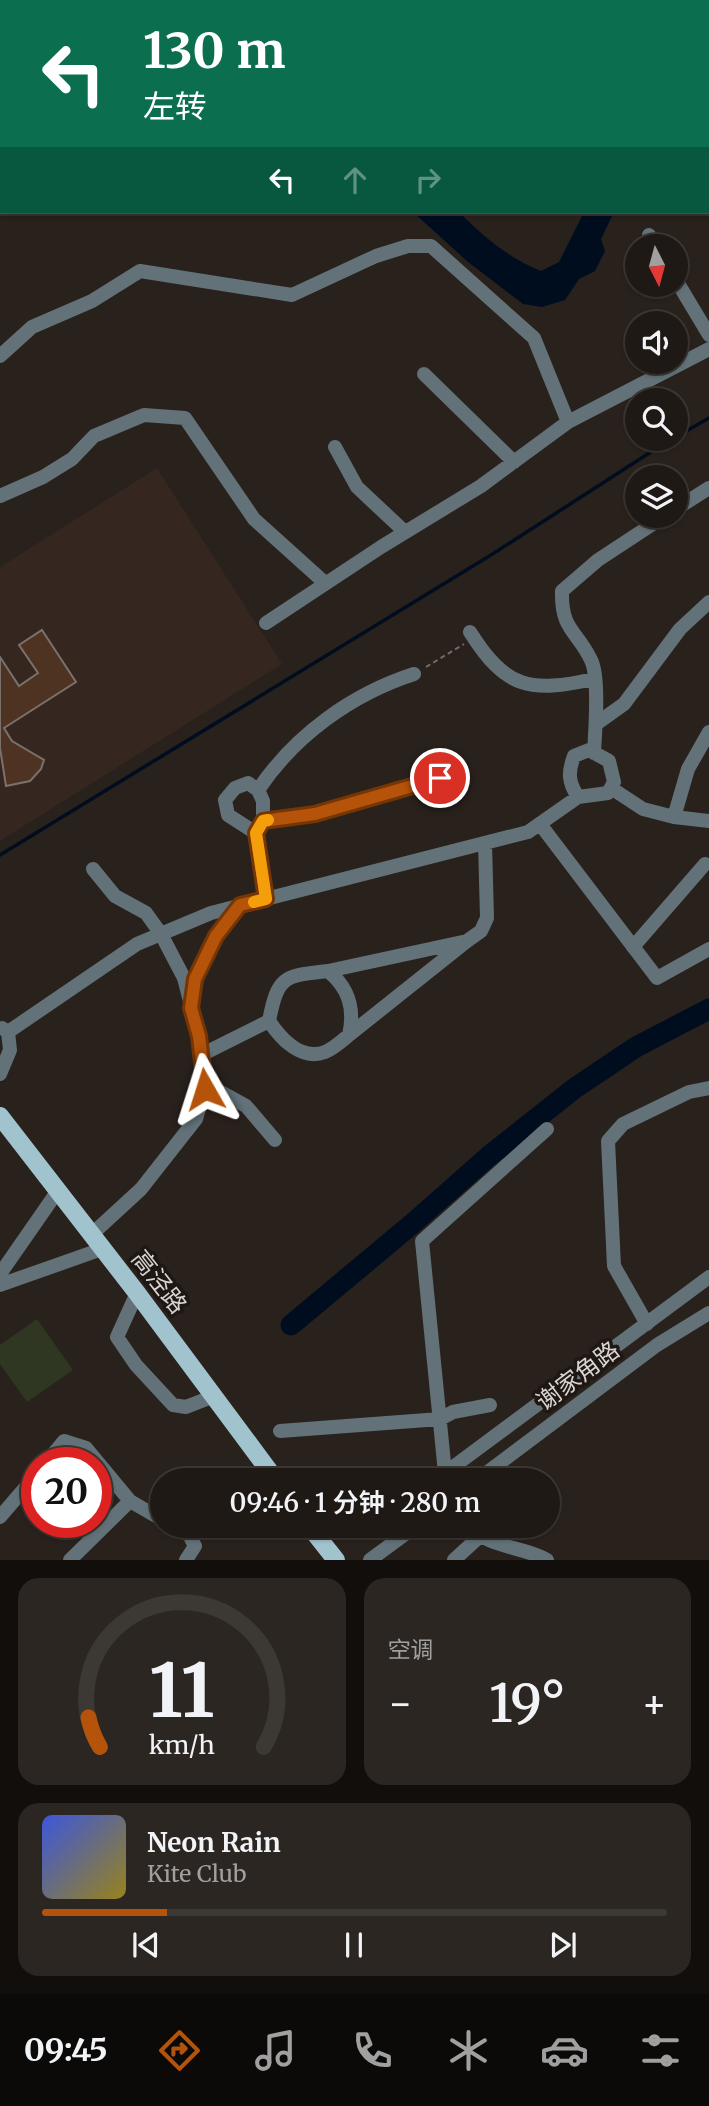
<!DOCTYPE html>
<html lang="zh">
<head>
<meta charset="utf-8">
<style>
	body { margin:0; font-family:Merriweather,"Noto Sans SC",serif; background:#2c2622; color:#f1f3f6; height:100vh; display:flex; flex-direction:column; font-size:26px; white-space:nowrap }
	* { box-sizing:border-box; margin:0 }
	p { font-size:23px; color:#a1a0a0 }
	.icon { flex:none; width:38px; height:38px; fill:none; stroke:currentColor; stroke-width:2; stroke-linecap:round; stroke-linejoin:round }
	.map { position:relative; height:1560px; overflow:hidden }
	.side { display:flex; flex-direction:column; gap:18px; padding:18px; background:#110e0c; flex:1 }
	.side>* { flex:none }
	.top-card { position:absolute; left:0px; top:0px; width:710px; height:214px; box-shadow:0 2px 5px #0004,0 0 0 2px #3c3834; background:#0b6e4f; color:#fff; overflow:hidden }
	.needle { width:46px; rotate:174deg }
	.tools { position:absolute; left:625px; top:234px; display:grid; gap:14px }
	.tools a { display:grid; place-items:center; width:63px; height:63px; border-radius:50%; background:#1f1915; box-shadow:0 2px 5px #0004,0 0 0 2px #3c3834; font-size:35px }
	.speed { position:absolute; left:21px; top:1447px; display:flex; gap:14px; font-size:35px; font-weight:700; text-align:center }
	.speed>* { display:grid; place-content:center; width:91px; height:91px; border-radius:50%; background:#1f1915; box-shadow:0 2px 5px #0004,0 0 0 2px #3c3834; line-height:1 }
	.speed .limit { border:10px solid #d22; background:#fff; color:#111 }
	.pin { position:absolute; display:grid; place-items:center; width:60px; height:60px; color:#fff; margin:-30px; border:4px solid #fff; border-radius:50%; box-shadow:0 2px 7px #0007 }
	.me { position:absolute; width:77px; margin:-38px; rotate:354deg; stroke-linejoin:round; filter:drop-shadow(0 0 5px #0008) }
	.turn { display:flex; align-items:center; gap:24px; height:147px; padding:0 28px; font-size:32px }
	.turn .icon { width:91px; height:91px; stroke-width:2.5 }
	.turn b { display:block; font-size:49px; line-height:60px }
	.lanes { display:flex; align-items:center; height:66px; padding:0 28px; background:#0003; justify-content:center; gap:35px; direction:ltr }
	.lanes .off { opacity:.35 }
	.big { font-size:52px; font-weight:600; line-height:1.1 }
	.side .widget { flex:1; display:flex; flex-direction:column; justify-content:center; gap:10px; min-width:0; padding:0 24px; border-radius:21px; background:#2c2622 }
	.side .dial { align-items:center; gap:0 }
	.dial svg { height:182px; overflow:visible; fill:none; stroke:#3c3834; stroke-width:7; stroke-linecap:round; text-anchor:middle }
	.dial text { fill:#f1f3f6; stroke:none }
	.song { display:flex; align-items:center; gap:21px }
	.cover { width:84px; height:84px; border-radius:10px; background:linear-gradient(135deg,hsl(230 70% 55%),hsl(50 70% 35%)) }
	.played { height:7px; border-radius:4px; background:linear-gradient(90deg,#b45309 20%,#3c3834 20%) }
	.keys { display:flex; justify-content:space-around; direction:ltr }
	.heat { display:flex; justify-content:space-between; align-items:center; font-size:38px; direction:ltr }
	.side .tiles { flex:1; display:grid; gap:18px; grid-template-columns:1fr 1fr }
	.widget:last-child { grid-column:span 2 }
	.trip { position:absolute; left:150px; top:1468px; width:410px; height:70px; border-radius:35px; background:#1f1915; box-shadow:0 2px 5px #0004,0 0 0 2px #3c3834; font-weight:600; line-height:70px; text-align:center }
	.dock { display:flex; height:112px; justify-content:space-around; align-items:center; background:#0c0a08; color:#a1a0a0 }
	.dock .icon { width:49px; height:49px }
	.dock .active { color:#b45309 }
	.dock b { font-size:32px; color:#f1f3f6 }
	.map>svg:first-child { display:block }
	.built { fill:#35271f }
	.green { fill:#2f3621 }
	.water { fill:#000d1f }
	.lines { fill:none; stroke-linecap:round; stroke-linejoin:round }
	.stream { stroke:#000d1f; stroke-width:3.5 }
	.canal { stroke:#000d1f; stroke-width:12 }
	.river { stroke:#000d1f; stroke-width:21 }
	.building { fill:#4e3323; stroke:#7b716c; stroke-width:2 }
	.path { stroke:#726b67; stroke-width:2; stroke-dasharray:5 3.5; stroke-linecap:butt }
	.minor { stroke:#627278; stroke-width:14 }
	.major { stroke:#a1c3ce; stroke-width:18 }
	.route-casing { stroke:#753606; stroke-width:18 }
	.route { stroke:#b45309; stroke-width:12 }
	.slow { stroke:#f59e0b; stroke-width:12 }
	.labels { text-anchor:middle; stroke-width:7; stroke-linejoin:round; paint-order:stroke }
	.street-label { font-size:24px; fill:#d9d4d1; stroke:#1f1713 }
</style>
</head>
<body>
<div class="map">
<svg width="709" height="1560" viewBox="0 0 709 1560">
	<rect width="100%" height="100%" fill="#29211c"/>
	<!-- built -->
	<path class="built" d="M157,468l125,196 -282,177v-274z"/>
	<!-- green -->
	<path class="green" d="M37,1319l36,51 -46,32 -27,-38v-19z"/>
	<!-- water -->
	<path class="water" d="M413,212h46c24,24 49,46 82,59l18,-9 25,-50h30l-13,27 4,12 -10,20 -16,8 -14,21 -23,7 -19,-3 -55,-42z"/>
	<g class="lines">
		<!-- stream -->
		<path class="stream" d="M542,0l3,2
			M556,2l4,-2
			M676,437l33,-19
			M0,855l491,-300 180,-116"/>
		<!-- canal -->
		<path class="canal" d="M339,2l3,-2
			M0,151h2"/>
		<!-- river -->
		<path class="river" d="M291,1325l121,-101 77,-68 86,-68 61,-41 73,-38"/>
	</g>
	<!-- building -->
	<path class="building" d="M42,630l34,52 -72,46 8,13 32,19 -3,9 -11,12 -24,5 -6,-38v-91l19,29 19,-13 -19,-28z"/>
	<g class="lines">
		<!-- path -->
		<path class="path" d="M426,667l38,-23"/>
		<!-- minor -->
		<path class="minor" d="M106,0l1,2
			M158,2l3,-2
			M0,60l2,-1
			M649,235l7,12
			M676,280l33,55
			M0,356l32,-29 60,-26 48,-30 152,24 84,-39 32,-10h23l103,92 34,84 -87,64 -100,61 -115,76
			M424,374l90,88
			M568,422l141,-73
			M335,447l22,40 48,45
			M0,496l43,-19 29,-18 22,-23 50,-21 41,3 69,101 71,64
			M676,509l33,-21
			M470,632c36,57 60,61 124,47
			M596,724l28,-20 56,-75 29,-27
			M594,753c1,-21 6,-75 -3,-93 -14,-30 -30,-29 -29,-69l36,-31 67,-44
			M611,788l32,21 31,8 35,4
			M258,790c37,-55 94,-96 156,-116
			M674,817l14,-48 21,-37
			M263,821l52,-7 125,-36
			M540,824l117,154 52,-29
			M256,833l-28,-18 -3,-15 10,-12 13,-5 10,7 5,11v20l-7,12 10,66
			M467,941l14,-10 6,-13 -2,-75
			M633,947l72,-83
			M328,971l139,-30 -118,94
			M192,1000c5,-38 25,-66 48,-95
			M8,1032l129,-88 74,-31 317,-81 50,-35 30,-4 6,-11 -5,-21 -20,-11 -15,6c-6,16 -6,26 4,41
			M201,1055l68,-34c9,-46 15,-45 59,-50 21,17 27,38 21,64 -7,6 -16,14 -24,17 -24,9 -44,-13 -56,-31
			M0,1074l10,-24 -2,-18 -6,-4
			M204,1083l42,23 29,34
			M91,1235l50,-46 55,-70 9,-30 -6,-53 -15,-58 -23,-44 -15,-21 -31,-17 -22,-27
			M0,1274l57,-82
			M0,1285l102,-36
			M137,1293l-20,44 19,28 37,40 13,2 28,-11
			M647,1324l-33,-58 -6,-125 15,-17 66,-32 20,-4
			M280,1431l160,-12 13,-7 37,-7
			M46,1463l18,-22 22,7 44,53 33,19
			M445,1473l-23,-232 125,-112
			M446,1479l-1,-6 264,-196
			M477,1480l180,-135 52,-32
			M0,1517l37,-43
			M174,1526l15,9 6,11 -9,14
			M470,1526c17,22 53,20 77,34
			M70,1560l60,-59
			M370,1560l46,-34
			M454,1560l25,-23"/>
		<!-- major -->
		<path class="major" d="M0,1116l137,177 139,187
			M309,1526l27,34"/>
	</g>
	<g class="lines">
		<!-- route casing -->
		<g class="route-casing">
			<path id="route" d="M205,1089l-6,-53 -8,-28 4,-29 21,-43 24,-31 26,-6 -10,-66 7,-12 52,-7 125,-36"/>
		</g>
		<!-- route -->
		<use href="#route" class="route"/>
		<!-- slow -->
		<path class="slow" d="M254,902l12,-3 -10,-66 7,-12 5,-1"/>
	</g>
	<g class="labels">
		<!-- street labels -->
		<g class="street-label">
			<text transform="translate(159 1282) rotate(52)" y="8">高泾路</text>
			<text transform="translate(578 1376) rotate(-37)" y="8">谢家角路</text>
		</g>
	</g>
</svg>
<div class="tools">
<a><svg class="needle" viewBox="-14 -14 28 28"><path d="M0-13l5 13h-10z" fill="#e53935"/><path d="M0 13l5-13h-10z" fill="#a1a0a0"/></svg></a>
<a><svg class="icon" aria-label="sound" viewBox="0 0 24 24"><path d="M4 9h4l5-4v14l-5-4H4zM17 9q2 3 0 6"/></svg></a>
<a><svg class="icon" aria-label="search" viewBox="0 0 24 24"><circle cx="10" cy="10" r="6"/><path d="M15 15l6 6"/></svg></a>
<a><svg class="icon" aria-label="layers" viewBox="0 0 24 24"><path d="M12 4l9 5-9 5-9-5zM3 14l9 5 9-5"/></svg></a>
</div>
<div class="speed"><div class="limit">20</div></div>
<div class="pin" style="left:440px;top:778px;background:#d93025"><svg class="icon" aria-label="arrive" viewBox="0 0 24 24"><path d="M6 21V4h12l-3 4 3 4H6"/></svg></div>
<svg class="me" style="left:205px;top:1089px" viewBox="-20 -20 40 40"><path d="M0-17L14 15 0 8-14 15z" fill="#b45309" stroke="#fff" stroke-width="4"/></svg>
<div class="trip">09:46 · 1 分钟 · 280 m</div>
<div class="top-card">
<div class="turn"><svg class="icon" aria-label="left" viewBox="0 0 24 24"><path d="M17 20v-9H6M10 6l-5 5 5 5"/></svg><div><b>130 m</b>左转</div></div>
<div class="lanes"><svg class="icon" aria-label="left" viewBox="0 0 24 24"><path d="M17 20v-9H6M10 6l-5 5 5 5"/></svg><svg class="icon off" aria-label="ahead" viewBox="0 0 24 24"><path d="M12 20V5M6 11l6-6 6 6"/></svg><svg class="icon off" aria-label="right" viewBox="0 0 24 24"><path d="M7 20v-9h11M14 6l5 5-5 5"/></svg></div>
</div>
</div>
<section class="side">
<div class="tiles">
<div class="widget dial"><svg viewBox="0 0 100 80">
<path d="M14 69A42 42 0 1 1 86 69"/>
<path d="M14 69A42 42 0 0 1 9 56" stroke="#b45309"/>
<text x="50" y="56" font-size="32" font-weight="700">11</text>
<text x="50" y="72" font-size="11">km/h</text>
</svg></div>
<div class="widget"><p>空调</p>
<div class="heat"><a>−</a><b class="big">19°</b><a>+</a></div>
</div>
<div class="widget">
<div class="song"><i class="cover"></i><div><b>Neon Rain</b><p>Kite Club</p></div></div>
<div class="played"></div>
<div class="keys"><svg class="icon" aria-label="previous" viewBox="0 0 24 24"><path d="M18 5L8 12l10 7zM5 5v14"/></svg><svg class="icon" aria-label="pause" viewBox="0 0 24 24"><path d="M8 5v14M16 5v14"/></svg><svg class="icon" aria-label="next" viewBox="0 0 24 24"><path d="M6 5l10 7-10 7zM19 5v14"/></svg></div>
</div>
</div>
</section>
<nav class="dock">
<b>09:45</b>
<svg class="icon active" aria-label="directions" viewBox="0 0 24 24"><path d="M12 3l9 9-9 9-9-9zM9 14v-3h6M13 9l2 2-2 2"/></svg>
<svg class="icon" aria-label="music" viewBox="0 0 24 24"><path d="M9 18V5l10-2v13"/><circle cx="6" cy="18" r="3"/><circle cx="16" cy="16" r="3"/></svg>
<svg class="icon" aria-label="phone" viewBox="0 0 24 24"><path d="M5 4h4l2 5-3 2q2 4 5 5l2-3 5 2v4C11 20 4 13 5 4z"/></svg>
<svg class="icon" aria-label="climate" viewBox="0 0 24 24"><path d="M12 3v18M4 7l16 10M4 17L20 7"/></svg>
<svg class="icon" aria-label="car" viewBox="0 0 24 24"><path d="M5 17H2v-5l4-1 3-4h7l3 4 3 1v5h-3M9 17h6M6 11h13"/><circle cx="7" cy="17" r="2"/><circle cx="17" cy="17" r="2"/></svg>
<svg class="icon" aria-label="filters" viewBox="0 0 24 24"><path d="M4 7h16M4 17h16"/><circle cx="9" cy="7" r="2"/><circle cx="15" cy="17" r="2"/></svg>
</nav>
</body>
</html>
